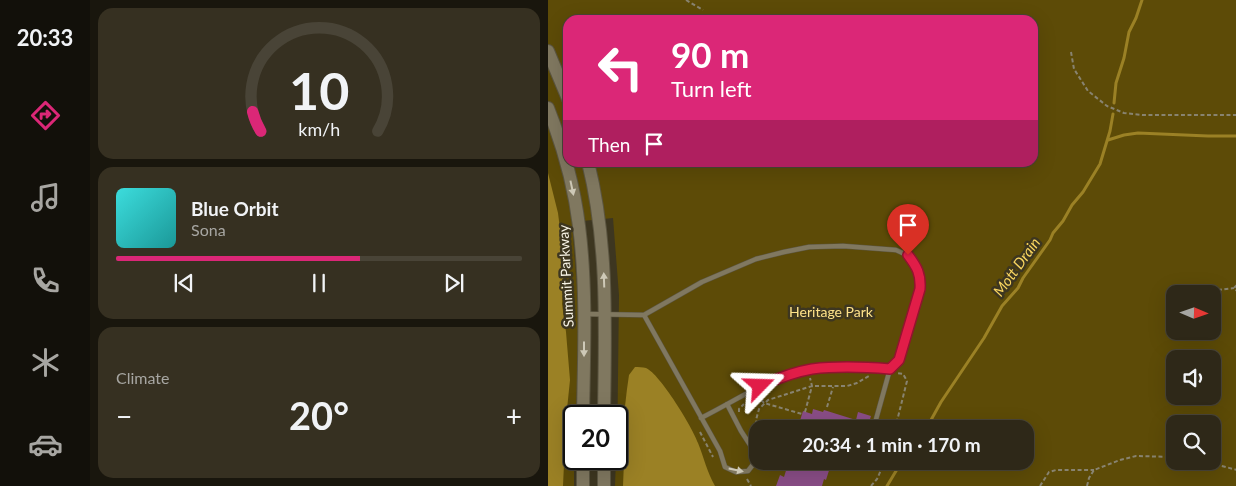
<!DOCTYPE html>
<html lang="en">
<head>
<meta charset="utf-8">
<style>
	body { margin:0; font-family:Lato,sans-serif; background:#363021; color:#f1f3f6; height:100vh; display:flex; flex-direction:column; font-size:19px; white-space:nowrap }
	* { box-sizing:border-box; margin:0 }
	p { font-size:16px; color:#a7a6a2 }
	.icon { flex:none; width:28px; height:28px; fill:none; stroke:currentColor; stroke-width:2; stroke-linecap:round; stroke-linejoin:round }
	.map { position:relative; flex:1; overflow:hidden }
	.details { display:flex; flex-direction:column; gap:8px; padding:8px; background:#19160d; width:458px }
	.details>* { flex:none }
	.banner { position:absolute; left:15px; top:15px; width:475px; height:152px; border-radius:15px; box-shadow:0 5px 20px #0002,0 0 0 1px #494437; background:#db2777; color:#fff; overflow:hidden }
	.needle { width:32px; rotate:92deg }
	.fabs { position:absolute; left:618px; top:285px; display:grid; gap:10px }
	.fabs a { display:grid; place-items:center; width:55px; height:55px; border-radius:10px; background:#2e2818; box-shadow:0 5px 20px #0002,0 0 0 1px #494437; font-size:25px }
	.speed { position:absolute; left:15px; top:405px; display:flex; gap:10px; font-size:25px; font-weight:700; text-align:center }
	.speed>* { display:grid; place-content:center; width:65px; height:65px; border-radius:50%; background:#2e2818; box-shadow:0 5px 20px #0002,0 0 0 1px #494437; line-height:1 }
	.speed .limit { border:2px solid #111; border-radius:8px; background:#fff; color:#111 }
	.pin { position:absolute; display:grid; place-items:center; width:42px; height:42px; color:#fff; margin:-51px -21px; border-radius:50% 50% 50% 0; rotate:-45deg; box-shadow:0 0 5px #0007 }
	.pin .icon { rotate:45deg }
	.me { position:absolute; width:55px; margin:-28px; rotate:68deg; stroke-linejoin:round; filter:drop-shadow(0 0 4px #0008) }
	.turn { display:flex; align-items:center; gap:18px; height:105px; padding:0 25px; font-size:22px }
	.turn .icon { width:65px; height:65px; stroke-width:2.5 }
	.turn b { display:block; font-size:35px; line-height:42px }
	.then { display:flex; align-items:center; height:48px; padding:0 25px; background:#0003; gap:10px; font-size:19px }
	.big { font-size:38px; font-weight:700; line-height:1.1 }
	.details .tile { flex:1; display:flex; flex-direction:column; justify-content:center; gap:8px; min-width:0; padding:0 18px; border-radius:15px; background:#363021 }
	.details .dial { align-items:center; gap:0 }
	.dial svg { height:130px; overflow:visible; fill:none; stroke:#494437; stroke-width:7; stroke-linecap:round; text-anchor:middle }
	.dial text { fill:#f1f3f6; stroke:none }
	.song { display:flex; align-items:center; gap:15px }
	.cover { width:60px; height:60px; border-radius:8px; background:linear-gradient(135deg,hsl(180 70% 55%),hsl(180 70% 35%)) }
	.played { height:5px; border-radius:2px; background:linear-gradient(90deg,#db2777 60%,#494437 60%) }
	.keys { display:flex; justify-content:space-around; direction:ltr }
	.heat { display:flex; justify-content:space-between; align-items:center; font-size:28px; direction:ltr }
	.trip { position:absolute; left:201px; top:420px; width:285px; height:50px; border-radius:15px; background:#2e2818; box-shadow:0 5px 20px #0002,0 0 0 1px #494437; font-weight:700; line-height:50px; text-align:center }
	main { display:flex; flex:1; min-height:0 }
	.dock { display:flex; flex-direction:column; width:90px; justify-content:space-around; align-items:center; background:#12100a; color:#a7a6a2 }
	.dock .icon { width:35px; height:35px }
	.dock .on { color:#db2777 }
	.dock b { font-size:22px; color:#f1f3f6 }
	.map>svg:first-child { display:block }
	.green { fill:#5d4b07; fill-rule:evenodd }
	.water { fill:#9b8125 }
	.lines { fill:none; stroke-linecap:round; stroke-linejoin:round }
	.stream { stroke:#9b8125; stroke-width:3 }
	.building { fill:#894d86 }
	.lane-casing { stroke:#5b5541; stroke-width:5.5 }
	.secondary-casing { stroke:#5b5541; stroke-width:14 }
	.path { stroke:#888370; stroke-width:2; stroke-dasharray:4 2.5; stroke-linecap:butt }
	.lane { stroke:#807860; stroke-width:4.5 }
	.secondary { stroke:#807860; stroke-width:12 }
	.oneway { fill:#cec9b7 }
	.route-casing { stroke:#92132f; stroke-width:12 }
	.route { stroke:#e11d48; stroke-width:9 }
	.labels { text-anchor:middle; stroke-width:5; stroke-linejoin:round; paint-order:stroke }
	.street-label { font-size:14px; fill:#f8f4e6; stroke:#3d3620 }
	.park-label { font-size:14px; fill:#fee289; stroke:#3d3620 }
	.water-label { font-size:15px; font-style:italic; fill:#f9d55f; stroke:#3d3620 }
</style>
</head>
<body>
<main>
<nav class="dock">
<b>20:33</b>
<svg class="icon on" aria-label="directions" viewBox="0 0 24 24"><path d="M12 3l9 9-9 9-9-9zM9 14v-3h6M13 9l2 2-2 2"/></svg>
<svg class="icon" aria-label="music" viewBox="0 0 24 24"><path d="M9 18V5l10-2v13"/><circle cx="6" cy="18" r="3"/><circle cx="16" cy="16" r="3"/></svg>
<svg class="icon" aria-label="phone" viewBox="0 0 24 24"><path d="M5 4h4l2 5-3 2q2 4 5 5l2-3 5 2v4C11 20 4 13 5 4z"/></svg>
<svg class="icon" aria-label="climate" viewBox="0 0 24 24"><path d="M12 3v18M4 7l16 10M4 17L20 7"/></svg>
<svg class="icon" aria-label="car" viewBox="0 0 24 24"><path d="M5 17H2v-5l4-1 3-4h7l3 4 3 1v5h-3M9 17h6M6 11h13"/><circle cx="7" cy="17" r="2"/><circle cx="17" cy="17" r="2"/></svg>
</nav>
<section class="details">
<div class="tile dial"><svg viewBox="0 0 100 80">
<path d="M14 69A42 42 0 1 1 86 69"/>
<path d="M14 69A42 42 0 0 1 9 57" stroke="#db2777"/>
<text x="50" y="56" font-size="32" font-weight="700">10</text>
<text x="50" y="72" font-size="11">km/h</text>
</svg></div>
<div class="tile">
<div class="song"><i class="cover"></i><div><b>Blue Orbit</b><p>Sona</p></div></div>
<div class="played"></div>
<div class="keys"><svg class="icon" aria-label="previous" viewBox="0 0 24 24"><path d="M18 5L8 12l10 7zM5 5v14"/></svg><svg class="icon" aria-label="pause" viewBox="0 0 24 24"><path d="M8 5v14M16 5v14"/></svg><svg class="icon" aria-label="next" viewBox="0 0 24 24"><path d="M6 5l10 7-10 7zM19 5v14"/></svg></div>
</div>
<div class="tile"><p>Climate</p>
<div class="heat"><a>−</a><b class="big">20°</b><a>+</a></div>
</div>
</section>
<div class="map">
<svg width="689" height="486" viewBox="0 0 689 486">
	<rect width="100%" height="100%" fill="#3d3620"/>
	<!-- green -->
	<path class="green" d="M0,0h688v486h-621l1,-27h1l2,-164 -6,-77 -41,4 7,93 -3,101h-2v70h-26zM20,20h465v142h-465zM626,294h38v37h-38zM626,359h38v37h-38zM626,424h38v37h-38zM210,429h268v32h-268z"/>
	<!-- water -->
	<path class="water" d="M0,173l10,40 6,48 -2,43 4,28 4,48 -4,39 -3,67h-15z
		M87,367c3,0 8,0 11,1 14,6 47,60 52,75 6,15 9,29 17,43h-92l1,-25 -2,-29 5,-43 2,-14z"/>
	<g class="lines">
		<!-- stream -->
		<path class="stream" d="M566,103l2,-20 8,-25 5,-26 7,-14 6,-18
			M560,140l16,-5 14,-2 70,3h29
			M378,429l15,-27 43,-64 18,-32 16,-18 5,-10 27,-38 3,-7 10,-12 9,-16 11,-13 17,-28 10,-33 3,-17
			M339,486l15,-25"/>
	</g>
	<!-- building -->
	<path class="building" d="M265,409l10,3 1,-2 32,10 2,-8 13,4 -4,13h-94l3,-9 22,7 5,-16 9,3z
		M241,461h43l-6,19 -2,-1 -2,7h-46l4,-11 4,2z"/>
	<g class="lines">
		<!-- lane casing -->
		<g class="lane-casing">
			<path id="lane" d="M38,314l58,1 58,-33 54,-23 28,-7 25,-5 34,-1 53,4 11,5 9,10 4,14v10l-21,71 -9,9c-34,-2 -73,-4 -106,7 -29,11 -55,28 -83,42
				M96,315l76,136 5,16 11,5 12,-1 7,-9 -1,-11 -13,-20 -14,-27
				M327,423l15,-54"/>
		</g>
		<!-- secondary casing -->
		<g class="secondary-casing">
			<path id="secondary" d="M0,51l20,48
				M0,108c15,38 26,77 31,118 8,62 5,128 4,190
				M40,162c21,84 17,169 16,254
				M35,486v-27
				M56,486v-27"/>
		</g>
		<!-- path -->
		<path class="path" d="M138,0l17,10
			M523,52l3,17 14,22 19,15 17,7 18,2h95
			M689,285l-3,3 3,3
			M651,294l4,-2 31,-4
			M209,397l1,-1 6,7 38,11
			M279,407l6,-20
			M191,412v-3l5,-5
			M257,412l7,-26 -2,-8
			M347,429l12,-48 -4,-7 -7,-1
			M210,431l-2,-11 3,-11 9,-9 44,-14h35l10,-3 12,-7
			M152,432l13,25
			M655,461l34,9
			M199,479l4,7
			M323,486l6,-7 8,-18
			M492,486l9,-14 7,-2h38
			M539,486l2,-8 5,-8 26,-10 16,-4 38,1"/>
		<!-- lane -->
		<use href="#lane" class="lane"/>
		<!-- secondary -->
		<use href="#secondary" class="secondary"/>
	</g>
	<!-- one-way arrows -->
	<defs><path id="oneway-solid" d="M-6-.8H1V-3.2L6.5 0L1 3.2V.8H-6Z" transform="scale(1.25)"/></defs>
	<g class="oneway">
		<use href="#oneway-solid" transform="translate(24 188) rotate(78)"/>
		<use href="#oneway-solid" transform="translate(56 280) rotate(-92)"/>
		<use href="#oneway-solid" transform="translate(36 349) rotate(90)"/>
		<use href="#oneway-solid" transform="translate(188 470) rotate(12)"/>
	</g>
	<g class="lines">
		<!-- route casing -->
		<g class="route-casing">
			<path id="route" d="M212,386c16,-7 34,-14 52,-17 24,-3 54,-2 78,0l9,-9 21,-71c1,-15 -3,-22 -12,-34"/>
		</g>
		<!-- route -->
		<use href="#route" class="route"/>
	</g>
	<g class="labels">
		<!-- street labels -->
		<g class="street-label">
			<text transform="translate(18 276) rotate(-93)" y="5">Summit Parkway</text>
		</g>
		<!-- park labels -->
		<g class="park-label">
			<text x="283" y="317">Heritage Park</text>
		</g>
		<!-- water labels -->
		<g class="water-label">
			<text transform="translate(469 267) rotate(-54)" y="5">Mott Drain</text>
		</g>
	</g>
</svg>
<div class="fabs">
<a><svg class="needle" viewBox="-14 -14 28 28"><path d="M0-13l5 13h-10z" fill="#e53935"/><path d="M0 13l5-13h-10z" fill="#a7a6a2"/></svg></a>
<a><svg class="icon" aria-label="sound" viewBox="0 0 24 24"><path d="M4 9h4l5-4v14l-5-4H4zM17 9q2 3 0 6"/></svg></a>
<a><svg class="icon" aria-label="search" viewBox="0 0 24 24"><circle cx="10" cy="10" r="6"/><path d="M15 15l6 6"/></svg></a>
</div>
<div class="speed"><div class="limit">20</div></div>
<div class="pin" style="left:360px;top:255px;background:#d93025"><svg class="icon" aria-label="arrive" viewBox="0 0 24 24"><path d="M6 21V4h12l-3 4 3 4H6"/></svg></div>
<svg class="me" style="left:212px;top:386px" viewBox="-20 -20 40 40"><path d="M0-17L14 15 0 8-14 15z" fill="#e11d48" stroke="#fff" stroke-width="4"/></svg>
<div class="trip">20:34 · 1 min · 170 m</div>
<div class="banner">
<div class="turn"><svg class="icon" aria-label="left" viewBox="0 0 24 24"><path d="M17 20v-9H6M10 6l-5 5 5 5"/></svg><div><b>90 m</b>Turn left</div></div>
<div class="then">Then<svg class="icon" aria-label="arrive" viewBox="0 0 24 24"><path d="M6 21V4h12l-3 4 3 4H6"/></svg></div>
</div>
</div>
</main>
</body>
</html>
